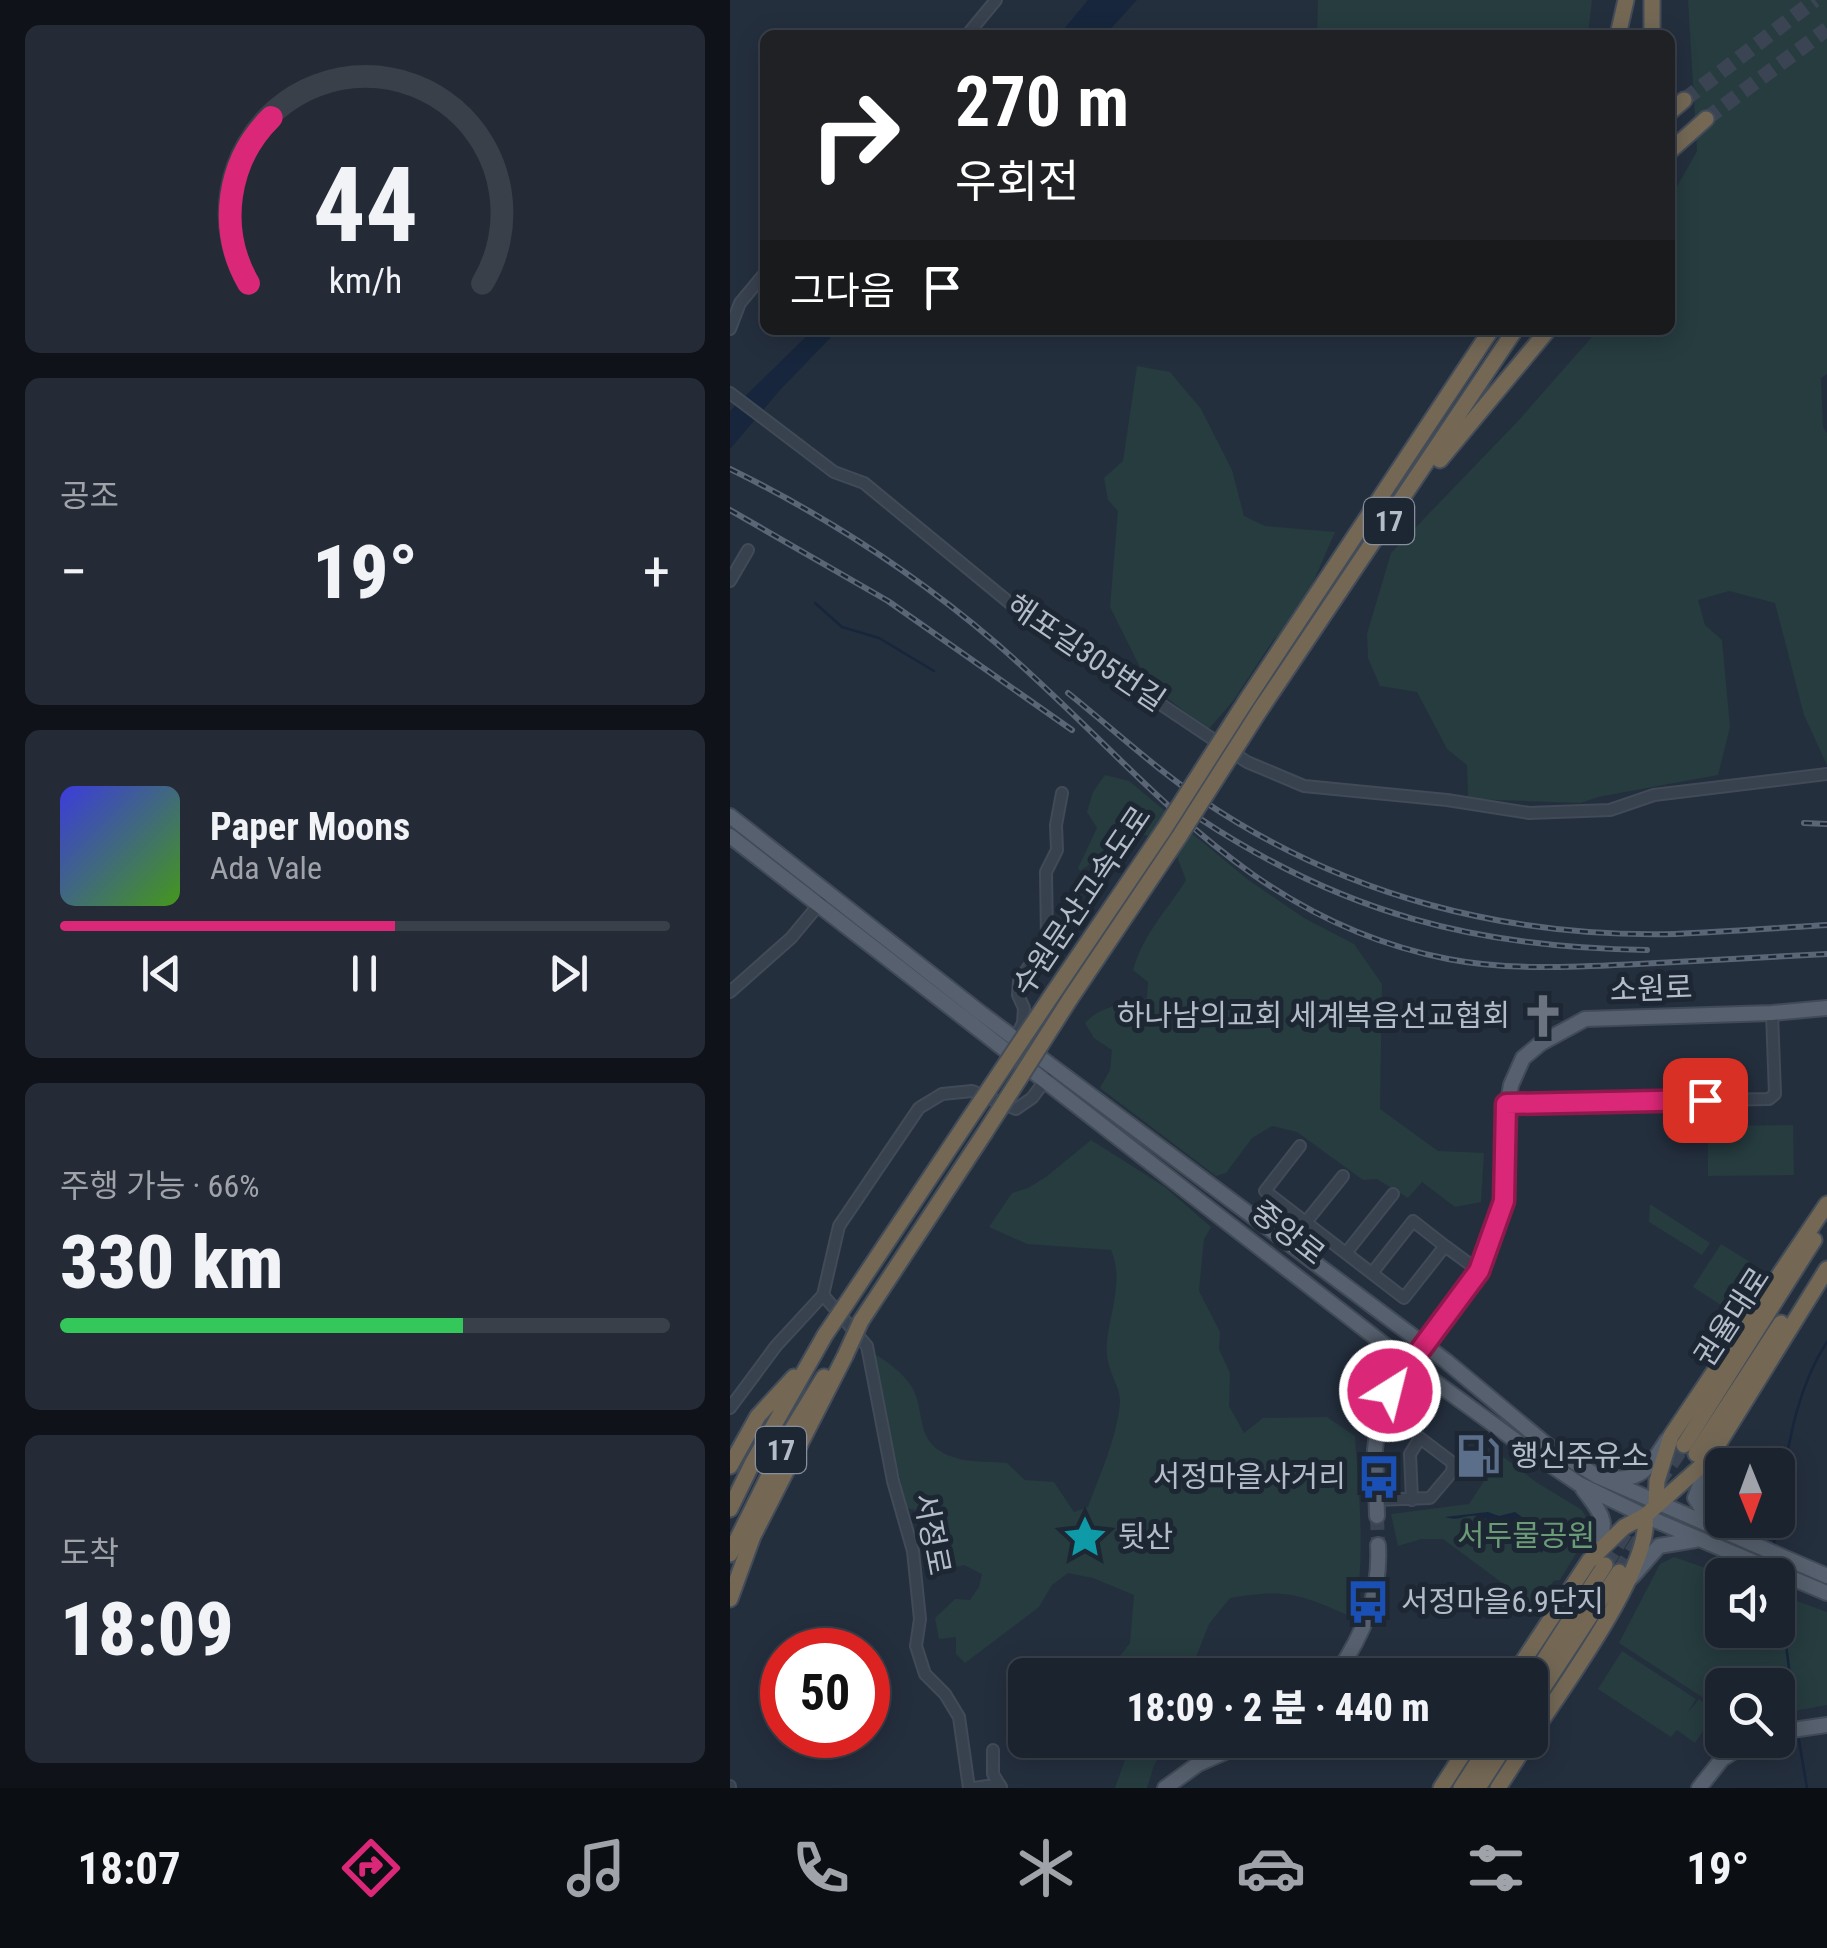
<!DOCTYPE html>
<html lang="ko">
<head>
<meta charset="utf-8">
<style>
	body { margin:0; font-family:"Roboto Condensed","Noto Sans KR",sans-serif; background:#242b36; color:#f1f3f6; height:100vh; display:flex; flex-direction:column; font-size:38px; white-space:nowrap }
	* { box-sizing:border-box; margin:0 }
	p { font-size:32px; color:#a0a4aa }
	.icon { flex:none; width:55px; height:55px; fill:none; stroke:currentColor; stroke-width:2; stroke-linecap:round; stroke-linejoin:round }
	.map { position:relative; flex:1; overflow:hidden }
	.panel { display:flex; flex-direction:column; gap:25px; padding:25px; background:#0f1319; width:730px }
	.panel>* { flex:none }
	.banner { position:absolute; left:30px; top:30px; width:915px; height:305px; border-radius:15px; box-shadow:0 5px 25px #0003,0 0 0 2px #39404a; background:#202124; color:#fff; overflow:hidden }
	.needle { width:65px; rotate:179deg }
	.tools { position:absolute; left:975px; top:1448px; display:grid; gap:20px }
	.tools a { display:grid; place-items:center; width:90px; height:90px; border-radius:15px; background:#1b232e; box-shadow:0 5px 25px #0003,0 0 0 2px #39404a; font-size:50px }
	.speed { position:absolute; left:30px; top:1628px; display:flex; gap:20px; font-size:50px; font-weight:700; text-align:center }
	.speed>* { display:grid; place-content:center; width:130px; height:130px; border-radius:50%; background:#1b232e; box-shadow:0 5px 25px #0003,0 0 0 2px #39404a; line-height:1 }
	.speed .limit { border:15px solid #d22; background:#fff; color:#111 }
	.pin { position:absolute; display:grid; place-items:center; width:85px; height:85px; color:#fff; margin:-42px; border-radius:20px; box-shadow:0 5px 15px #0006 }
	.me { position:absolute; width:110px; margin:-55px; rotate:36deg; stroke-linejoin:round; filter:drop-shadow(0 0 8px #0008) }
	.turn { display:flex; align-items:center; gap:35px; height:210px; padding:0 30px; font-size:45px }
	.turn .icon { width:130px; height:130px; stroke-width:2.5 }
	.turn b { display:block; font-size:70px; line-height:85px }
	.then { display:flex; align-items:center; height:95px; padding:0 30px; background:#0003; gap:20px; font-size:38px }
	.big { font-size:75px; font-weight:800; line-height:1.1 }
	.panel .card { flex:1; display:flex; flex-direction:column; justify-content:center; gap:15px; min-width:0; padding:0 35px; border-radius:15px; background:#242b36 }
	.panel .dial { align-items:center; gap:0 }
	.dial svg { height:260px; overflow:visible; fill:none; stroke:#39404a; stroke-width:7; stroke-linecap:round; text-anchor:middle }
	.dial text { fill:#f1f3f6; stroke:none }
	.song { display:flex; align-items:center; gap:30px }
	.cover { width:120px; height:120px; border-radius:15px; background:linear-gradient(135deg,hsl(240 70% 55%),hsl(100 70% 35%)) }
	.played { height:10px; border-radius:5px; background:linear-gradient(90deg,#db2777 55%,#39404a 55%) }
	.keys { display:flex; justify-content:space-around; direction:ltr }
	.heat { display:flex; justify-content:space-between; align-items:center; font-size:55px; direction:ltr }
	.charge { height:15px; border-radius:8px; background:linear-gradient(90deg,#34c759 66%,#39404a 0) }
	.trip { position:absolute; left:278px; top:1658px; width:540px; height:100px; border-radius:15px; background:#1b232e; box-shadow:0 5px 25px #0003,0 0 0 2px #39404a; font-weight:800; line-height:100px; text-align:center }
	.dock { display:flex; height:160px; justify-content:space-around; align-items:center; background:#0b0e12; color:#a0a4aa }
	.dock .icon { width:70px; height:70px }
	.dock .active { color:#db2777 }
	.dock b { font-size:45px; color:#f1f3f6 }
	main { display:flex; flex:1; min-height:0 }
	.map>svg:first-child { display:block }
	.green { fill:#263c3f }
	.water { fill:#17263c }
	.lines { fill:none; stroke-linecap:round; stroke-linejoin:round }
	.stream { stroke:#17263c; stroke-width:2.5 }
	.major-tunnel { stroke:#3a4453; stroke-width:14; stroke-dasharray:14 7; stroke-linecap:butt }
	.highway-tunnel { stroke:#3a4453; stroke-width:15; stroke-dasharray:15 8; stroke-linecap:butt }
	.minor-casing { stroke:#414a57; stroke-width:14 }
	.major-casing { stroke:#414a57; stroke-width:18 }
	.highway-casing { stroke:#434c59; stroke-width:19 }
	.minor { stroke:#38414e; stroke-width:10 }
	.major { stroke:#56606e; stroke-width:14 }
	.highway { stroke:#746855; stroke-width:15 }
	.rail-casing { stroke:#5a6575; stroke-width:6 }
	.rail { stroke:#1d2633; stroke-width:2.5; stroke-dasharray:8; stroke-linecap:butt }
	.highway-bridge-casing { stroke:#434c59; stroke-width:19; stroke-linecap:butt }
	.highway-bridge { stroke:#746855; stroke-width:15 }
	.route-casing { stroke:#8e194d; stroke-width:25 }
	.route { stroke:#db2777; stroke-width:18 }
	.labels { text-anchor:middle; stroke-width:10; stroke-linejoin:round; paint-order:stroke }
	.shield { fill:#1d2633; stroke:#878f9c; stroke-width:2.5 }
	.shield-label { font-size:28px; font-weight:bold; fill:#b4bcc9 }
	.street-label { font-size:30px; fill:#b4bcc9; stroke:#1d2633 }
	.poi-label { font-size:30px; fill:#b4bcc9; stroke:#1d2633; text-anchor:start }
	.park-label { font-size:30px; fill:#6b9a76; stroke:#1d2633 }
</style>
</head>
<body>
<main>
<section class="panel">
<div class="card dial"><svg viewBox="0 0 100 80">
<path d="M14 69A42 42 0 1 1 86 69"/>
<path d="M14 69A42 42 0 0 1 21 18" stroke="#db2777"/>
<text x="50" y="56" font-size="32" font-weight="700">44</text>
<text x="50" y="72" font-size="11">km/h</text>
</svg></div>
<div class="card"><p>공조</p>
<div class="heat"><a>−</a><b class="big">19°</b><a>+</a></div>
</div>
<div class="card">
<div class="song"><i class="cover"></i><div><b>Paper Moons</b><p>Ada Vale</p></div></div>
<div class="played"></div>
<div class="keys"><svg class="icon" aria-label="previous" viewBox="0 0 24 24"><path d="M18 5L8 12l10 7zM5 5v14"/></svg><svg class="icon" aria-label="pause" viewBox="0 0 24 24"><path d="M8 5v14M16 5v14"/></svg><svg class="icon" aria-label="next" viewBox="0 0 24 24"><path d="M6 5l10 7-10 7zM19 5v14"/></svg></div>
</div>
<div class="card"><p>주행 가능 · 66%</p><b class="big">330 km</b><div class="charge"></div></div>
<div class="card"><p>도착</p><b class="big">18:09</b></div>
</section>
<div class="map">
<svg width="1097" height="1788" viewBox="0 0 1097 1788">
	<rect width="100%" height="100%" fill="#242f3e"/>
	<!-- green -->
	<path class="green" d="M588,0h274l-4,35h-271z
		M958,0h139v374l-6,4 2,49 4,6v332l-23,-50 -29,-112 -46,-12 -31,9 7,25 17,15 8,87 -12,48 -120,22 -17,6 -113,-4 -1,-34 -20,-16 -30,-57 -37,-6 -12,-28 -1,-24 24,-81 128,-133 79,-90h72v-131l27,-48z
		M407,366l33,6 31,37 31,61 12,46 21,10 70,6 -30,69 -18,29 -13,9 -41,62 -25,29 -60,-47 -38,-76 8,-96 -10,-11 -4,-22 19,-17z
		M375,775l24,6 118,98 57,39 50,26 28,40 -2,125 58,42 46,2 -3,49 -26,5 -33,-25 -14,16 -31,-19 -14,1 -66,-48 -25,-6 -20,12 -26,35 -10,3 -116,-88 10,-18 2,-20 -18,-12 -9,-15c19,-20 37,-16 62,-25l1,-16 -15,-12c11,-38 34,-59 53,-90l-12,-31 -31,-15 -19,6 -44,31 -2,-3 19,-40 -10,-16 6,-20z
		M1063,1125l1,50 -86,1v-50z
		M361,1140l74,47 46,40 -7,12 -5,52 21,41 -1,17 11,24 -1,33 15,27 19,-15 64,-1 28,19c4,61 11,121 -1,182 -53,-23 -65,-30 -124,-20l-21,26 -20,51h-65l-5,-18 11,-14 4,-48 -41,-17 -25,-5 -16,12 -13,22 -74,56 -9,-9v-17l-17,2 -4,-21 20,-19 15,1 9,-13 3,-13 -18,-9 -16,4 -12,-53 -29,-8 -37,-156c14,6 34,22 42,35 15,27 1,56 41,70 17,6 37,4 54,6l18,17 29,2 20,30 14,-5c12,-33 29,-69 32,-105 1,-17 -16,-32 -13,-60 3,-31 17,-62 4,-92l-84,-6 -38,-17 23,-34 16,-5 18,-11z
		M920,1204l60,39 -8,12 -53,-33z
		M991,1244l29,18 -26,45 -31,-20z
		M771,1455l35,27 46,28 7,12 -3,15 -26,43 -6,1 -13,17 -13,4 -85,-63h-21l-24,7 -7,-32 78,-10z
		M944,1557l52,18h-4v55h56v-36l49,18v93l-49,9v-29h-56v25l-103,-67 41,-79z
		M892,1651l74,48 -9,15 12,-15 17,13 -21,31 -18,-13 -6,7 -73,-48z
		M402,1740h38l-16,25 -7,23h-32z"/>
	<!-- water -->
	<path class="water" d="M358,0h49l-32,35h-46z
		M83,330h25l-58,60 -50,59v-38z
		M758,1512l11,4 16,-4 22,16 -3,1 1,9 10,5 -3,10c-13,-11 -48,-34 -65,-37 -13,-2 -17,6 -32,1z"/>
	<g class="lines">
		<!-- stream -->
		<path class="stream" d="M85,603l27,24 37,11 55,33
			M1048,1505c10,-56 17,-114 49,-163
			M1044,1549l1,-29
			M1048,1583l18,139
			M1068,1735l9,53"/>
		<!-- major-tunnel -->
		<path class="major-tunnel" d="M647,1516l1,29"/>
		<!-- highway-tunnel -->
		<path class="highway-tunnel" d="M954,100l131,-100
			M976,119l121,-90
			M928,1483l26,-38
			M875,1565l26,-42
			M889,1572l22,-35"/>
		<!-- minor casing -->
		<g class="minor-casing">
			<path id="minor" d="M237,35l29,-35
				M0,329l10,-26 25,-30
				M0,393l104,79 30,11 147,121 236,158 57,24 143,14 82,13 81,-3 44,-15 173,-21
				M0,581l18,-31
				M0,992l61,-54 30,-36
				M285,1039l8,-16 1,-15 -6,-13 1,-14 28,-41 -1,-68 11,-22 -1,-25 6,-32
				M776,1104l263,-5 6,-5 -3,-81
				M570,1146l-35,45 139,107 41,-52 34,25
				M576,1222l37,-46
				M616,1253l47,-59
				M642,1273l41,-52 32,25
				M93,1295l44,51 26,135 20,70 7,68 -4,27 9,28 20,20 14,23 10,71
				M0,1408l46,-62 47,-51 16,-69 80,-118 23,-14 30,-3 44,18 16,-11 15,-20
				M645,1500l55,-2 22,-26 1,-9 -33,-25 -10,16 2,46
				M263,1750v24l6,10
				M0,1786v2
				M245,1788l24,-4 2,3"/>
		</g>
		<!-- major casing -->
		<g class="major-casing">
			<path id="major" d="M0,816l252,198 464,347 102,85 49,30 230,100
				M0,836l660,513 133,97 56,38 66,32 182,77
				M979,1461l-14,37 18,28
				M882,1478c31,4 40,-15 55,-38
				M853,1489c19,26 28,32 11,64
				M647,1516l-2,-67 4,-33 11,-25 89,-120 24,-70 1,-75 7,-41 12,-27 18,-15 44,-24 187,-6 55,-5
				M902,1577l27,-31 36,-6
				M606,1675c27,-40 45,-81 42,-130
				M1048,1732l49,-7
				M435,1788l33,-24 54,-24
				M969,1788l23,-29 30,-19"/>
		</g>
		<!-- highway casing -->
		<g class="highway-casing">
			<path id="highway" d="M888,35l8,-35
				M922,35v-35
				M940,112l14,-12
				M940,151l36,-32
				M710,460l108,-130
				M516,701l245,-371
				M530,710l255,-380
				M326,989l109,-161
				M340,999l109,-162
				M116,1304l121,-182
				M131,1321l123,-187
				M954,1445l130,-205
				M966,1454l85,-131
				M0,1466l28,-50 36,-39
				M926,1503l1,-22 14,-45 156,-232
				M0,1509l22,-45 73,-129
				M0,1554l61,-123 33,-54
				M0,1599l23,-63 92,-180
				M784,1675l75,-114 35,-34 21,-11 64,-57 118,-190
				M800,1682l75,-117
				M800,1708l89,-136
				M800,1738c30,-47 123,-171 115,-222
				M711,1788l31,-48
				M731,1788l31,-48
				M748,1788l31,-48
				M768,1788l31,-48"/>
		</g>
		<!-- minor -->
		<use href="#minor" class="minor"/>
		<!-- major -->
		<use href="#major" class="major"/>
		<!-- highway -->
		<use href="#highway" class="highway"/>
		<!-- rail casing -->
		<g class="rail-casing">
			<path id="rail" d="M0,469c96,47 184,104 266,174 148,128 247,276 452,316 62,12 127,8 190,5 63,-3 126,-7 189,-10
				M0,510l158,91 184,129
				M338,693c45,36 89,77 137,109 140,94 302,136 470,132 50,-2 101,-6 152,-9
				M469,818c143,95 278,130 448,132
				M1074,823l23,1"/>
		</g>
		<!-- rail -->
		<use href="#rail" class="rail"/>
		<!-- highway-bridge casing -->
		<g class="highway-bridge-casing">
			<path id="highway-bridge" d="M435,828l81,-127
				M449,837l81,-127
				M237,1122l89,-133
				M254,1134l86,-135
				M95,1335l21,-31
				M115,1356l16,-35"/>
		</g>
		<!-- highway-bridge -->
		<use href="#highway-bridge" class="highway-bridge"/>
	</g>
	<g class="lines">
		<!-- route casing -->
		<g class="route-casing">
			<path id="route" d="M660,1391l89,-120 25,-70 2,-97 199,-4"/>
		</g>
		<!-- route -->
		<use href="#route" class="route"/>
	</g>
	<!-- icons -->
	<defs>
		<g id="church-bare" transform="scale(3.45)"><path d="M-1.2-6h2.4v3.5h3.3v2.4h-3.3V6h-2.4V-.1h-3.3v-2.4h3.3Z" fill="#6b7280" stroke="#1d2633" stroke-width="2.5" paint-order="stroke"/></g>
		<g id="fuel-bare" transform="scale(3.45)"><path d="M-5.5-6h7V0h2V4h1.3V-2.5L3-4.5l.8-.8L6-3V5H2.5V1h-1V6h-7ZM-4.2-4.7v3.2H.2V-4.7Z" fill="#5c6f8a" stroke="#1d2633" stroke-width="2.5" paint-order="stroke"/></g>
		<g id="bus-bare" transform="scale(3.45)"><path d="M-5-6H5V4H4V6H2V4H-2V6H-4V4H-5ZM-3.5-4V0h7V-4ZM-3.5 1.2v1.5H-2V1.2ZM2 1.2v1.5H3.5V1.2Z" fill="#1a4fb4" stroke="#1d2633" stroke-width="2.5" paint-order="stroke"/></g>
		<g id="sight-bare" transform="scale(3.45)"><path d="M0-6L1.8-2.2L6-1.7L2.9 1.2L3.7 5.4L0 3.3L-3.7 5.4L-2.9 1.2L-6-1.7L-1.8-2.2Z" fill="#0f9aa8" stroke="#1d2633" stroke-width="2.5" paint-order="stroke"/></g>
	</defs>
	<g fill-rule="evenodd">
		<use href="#church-bare" x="813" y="1016"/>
		<use href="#fuel-bare" x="748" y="1456"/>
		<use href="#bus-bare" x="649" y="1477"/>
		<use href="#sight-bare" x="355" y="1537"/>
		<use href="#bus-bare" x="638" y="1602"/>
	</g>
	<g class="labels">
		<!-- shield labels -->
		<g class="shield">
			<rect x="634" y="498" width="50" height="46" rx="8"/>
			<rect x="26" y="1427" width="50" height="46" rx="8"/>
		</g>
		<g class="shield-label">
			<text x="659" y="531">17</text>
			<text x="51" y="1460">17</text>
		</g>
		<!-- street labels -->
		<g class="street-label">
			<text transform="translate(356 653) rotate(34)" y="10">해포길305번길</text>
			<text transform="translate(352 901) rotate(-56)" y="10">수원문산고속도로</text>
			<text transform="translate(921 989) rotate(-2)" y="10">소원로</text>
			<text transform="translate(558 1233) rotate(38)" y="10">중앙로</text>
			<text transform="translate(1002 1317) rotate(-57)" y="10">권율대로</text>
			<text transform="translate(202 1534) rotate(79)" y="10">서정로</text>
		</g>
		<!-- poi labels -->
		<g class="poi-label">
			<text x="780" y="1026" text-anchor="end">하나남의교회 세계복음선교협회</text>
			<text x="781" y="1466">행신주유소</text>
			<text x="616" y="1487" text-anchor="end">서정마을사거리</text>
			<text x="388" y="1547">뒷산</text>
			<text x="671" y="1612">서정마을6.9단지</text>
		</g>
		<!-- park labels -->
		<g class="park-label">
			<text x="796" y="1546">서두물공원</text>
		</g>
	</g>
</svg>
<div class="tools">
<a><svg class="needle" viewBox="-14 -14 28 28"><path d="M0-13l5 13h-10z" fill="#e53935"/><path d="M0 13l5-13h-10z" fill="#a0a4aa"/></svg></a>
<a><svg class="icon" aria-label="sound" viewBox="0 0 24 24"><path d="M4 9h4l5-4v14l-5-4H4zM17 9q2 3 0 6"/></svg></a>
<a><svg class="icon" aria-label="search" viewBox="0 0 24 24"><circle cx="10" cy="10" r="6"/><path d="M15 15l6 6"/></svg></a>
</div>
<div class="speed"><div class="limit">50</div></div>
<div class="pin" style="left:975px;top:1100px;background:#d93025"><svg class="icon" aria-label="arrive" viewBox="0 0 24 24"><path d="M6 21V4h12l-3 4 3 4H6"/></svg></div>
<svg class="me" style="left:660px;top:1391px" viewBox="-20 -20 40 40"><circle r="17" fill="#db2777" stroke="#fff" stroke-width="3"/><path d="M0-11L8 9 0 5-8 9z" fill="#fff"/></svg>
<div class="trip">18:09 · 2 분 · 440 m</div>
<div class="banner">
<div class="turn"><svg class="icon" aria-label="right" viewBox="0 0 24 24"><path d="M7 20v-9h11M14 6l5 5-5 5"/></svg><div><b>270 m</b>우회전</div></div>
<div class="then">그다음<svg class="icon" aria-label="arrive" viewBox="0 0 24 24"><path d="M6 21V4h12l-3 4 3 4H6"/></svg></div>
</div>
</div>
</main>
<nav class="dock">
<b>18:07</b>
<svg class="icon active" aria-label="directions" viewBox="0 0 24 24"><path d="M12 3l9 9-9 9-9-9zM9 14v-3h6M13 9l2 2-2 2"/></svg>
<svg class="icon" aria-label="music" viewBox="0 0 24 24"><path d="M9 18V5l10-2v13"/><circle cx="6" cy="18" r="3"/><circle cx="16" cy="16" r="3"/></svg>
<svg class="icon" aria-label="phone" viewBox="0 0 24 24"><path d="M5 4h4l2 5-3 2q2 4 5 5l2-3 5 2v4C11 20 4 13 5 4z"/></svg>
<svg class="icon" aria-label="climate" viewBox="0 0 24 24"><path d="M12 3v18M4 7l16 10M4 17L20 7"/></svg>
<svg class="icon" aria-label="car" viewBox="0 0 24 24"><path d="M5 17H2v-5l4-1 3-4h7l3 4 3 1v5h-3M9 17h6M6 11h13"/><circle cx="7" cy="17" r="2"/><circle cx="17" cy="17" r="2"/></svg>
<svg class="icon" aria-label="filters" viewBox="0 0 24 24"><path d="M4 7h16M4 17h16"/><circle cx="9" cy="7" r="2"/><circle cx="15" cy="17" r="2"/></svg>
<b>19°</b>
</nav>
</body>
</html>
